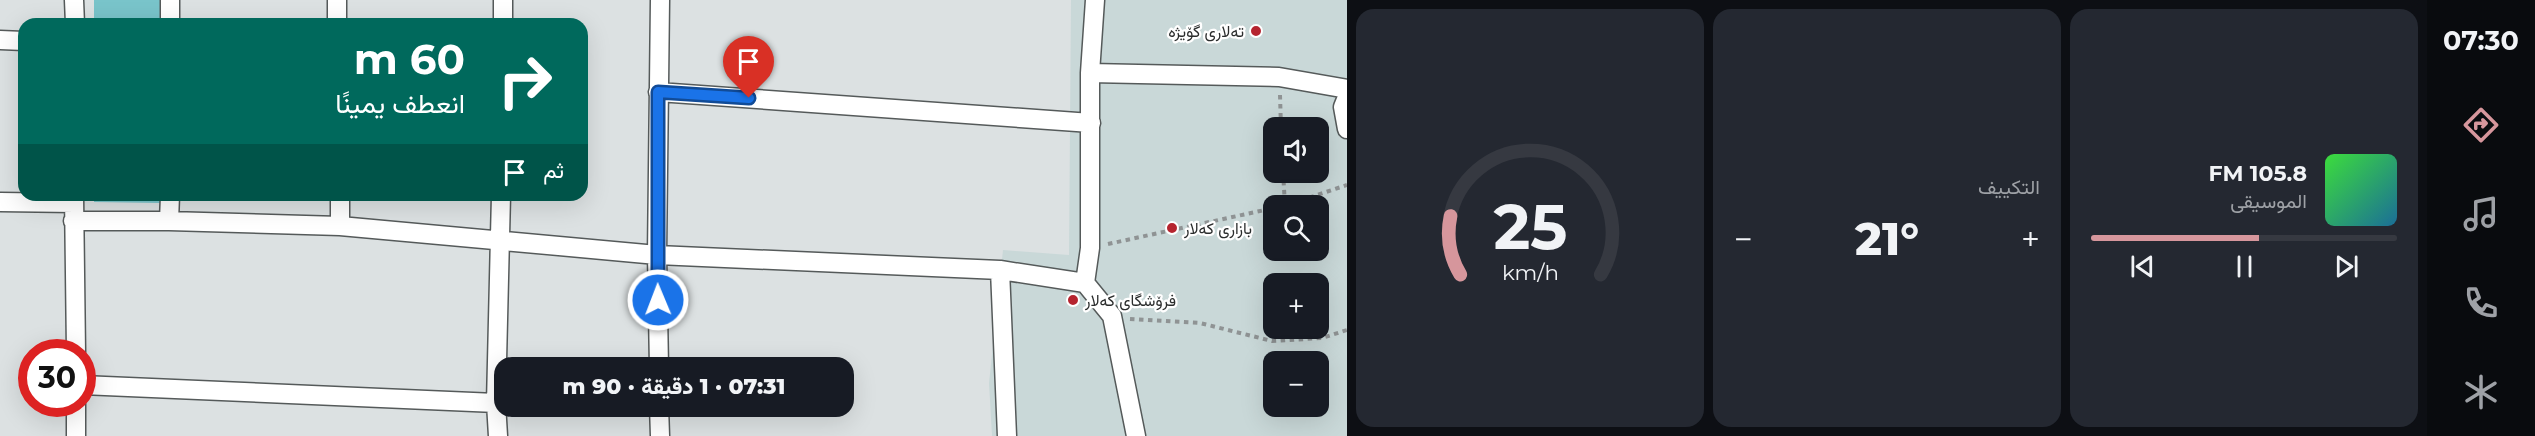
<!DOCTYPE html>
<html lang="ar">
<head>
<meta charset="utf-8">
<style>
	body { margin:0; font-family:Montserrat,Vazirmatn,sans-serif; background:#242831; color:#f1f3f6; direction:rtl; height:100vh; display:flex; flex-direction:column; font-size:22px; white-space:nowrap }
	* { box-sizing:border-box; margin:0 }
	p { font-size:20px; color:#9ea1a6 }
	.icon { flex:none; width:33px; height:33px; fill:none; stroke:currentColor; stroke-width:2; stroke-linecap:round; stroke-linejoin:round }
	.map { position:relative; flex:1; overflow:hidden; direction:ltr }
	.side { display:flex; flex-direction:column; gap:9px; padding:9px; background:#0d0f14; width:1080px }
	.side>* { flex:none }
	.banner { position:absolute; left:18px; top:18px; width:570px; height:183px; border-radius:18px; box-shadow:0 6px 24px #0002; direction:rtl; background:#00695c; color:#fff; overflow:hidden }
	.controls { position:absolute; left:1263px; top:117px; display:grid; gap:12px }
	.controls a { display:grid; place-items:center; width:66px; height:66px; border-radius:12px; background:#171b24; box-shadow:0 6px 24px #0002; font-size:30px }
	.speed { position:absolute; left:18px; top:339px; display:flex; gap:12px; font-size:30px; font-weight:700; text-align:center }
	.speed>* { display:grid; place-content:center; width:78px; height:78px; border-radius:50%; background:#171b24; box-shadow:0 6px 24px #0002; line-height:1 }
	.speed .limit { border:9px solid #d22; background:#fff; color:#111 }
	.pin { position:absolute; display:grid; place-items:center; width:51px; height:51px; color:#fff; margin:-62px -26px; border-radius:50% 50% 50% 0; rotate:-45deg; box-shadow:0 0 6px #0007 }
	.pin .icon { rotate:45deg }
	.me { position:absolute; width:66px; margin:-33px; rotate:359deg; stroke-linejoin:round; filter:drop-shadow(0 0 4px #0008) }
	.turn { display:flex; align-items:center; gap:21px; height:126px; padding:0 24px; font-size:27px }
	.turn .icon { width:78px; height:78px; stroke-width:2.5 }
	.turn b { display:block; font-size:42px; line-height:51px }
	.then { display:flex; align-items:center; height:57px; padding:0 24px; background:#0003; gap:12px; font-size:22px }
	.big { font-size:45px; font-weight:800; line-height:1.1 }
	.side .widget { flex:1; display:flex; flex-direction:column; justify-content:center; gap:9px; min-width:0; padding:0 21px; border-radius:18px; background:#242831 }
	.side .dial { align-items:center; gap:0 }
	.dial svg { height:156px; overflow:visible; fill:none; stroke:#363941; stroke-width:7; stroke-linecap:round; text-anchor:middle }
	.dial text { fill:#f1f3f6; stroke:none }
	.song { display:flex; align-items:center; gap:18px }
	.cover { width:72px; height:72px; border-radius:9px; background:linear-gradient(135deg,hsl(120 70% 55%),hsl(200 70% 35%)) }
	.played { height:6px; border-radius:3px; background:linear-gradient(90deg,#d6969c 55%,#363941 55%) }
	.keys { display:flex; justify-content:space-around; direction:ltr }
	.heat { display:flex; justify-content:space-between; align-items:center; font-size:33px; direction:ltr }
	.side .tiles { flex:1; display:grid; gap:9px; grid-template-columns:repeat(3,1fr) }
	.trip { position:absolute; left:494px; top:357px; width:360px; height:60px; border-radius:18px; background:#171b24; box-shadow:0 6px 24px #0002; font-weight:800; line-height:60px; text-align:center; direction:rtl }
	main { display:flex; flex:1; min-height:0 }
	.menu { display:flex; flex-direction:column; width:108px; justify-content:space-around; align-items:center; background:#090b0e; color:#9ea1a6 }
	.menu .icon { width:42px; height:42px }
	.menu .current { color:#d6969c }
	.menu b { font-size:27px; color:#f1f3f6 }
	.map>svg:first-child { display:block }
	.built { fill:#c9d8d8; fill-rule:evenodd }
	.green { fill:#79c4ca }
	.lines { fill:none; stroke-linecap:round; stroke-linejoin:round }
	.street-casing { stroke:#555a5a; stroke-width:21 }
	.path { stroke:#8f9394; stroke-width:4; stroke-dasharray:4.5 4.5; stroke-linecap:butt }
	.street { stroke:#fff; stroke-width:18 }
	.route-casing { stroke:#114b97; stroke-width:15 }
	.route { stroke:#1a73e8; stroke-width:10 }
	.poi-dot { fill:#b5242f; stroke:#fff; stroke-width:2 }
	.labels { text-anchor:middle; stroke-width:4.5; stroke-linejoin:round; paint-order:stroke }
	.poi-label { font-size:16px; fill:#2b2d2d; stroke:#fff; text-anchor:start }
</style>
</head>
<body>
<main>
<nav class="menu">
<b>07:30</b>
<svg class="icon current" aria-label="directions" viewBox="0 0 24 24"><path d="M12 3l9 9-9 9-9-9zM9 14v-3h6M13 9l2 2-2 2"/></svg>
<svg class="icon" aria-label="music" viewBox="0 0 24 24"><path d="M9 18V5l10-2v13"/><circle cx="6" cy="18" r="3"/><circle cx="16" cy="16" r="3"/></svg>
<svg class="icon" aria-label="phone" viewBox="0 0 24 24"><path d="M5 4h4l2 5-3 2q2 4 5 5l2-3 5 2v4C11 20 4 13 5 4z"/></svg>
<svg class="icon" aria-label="climate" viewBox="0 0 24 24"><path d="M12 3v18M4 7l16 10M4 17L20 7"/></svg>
</nav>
<section class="side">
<div class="tiles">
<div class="widget">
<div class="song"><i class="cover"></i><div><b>105.8 FM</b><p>الموسيقى</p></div></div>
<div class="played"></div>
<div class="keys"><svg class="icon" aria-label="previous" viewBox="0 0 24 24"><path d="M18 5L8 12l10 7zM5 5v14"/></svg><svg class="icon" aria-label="pause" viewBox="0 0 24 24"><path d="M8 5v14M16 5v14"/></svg><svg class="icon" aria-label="next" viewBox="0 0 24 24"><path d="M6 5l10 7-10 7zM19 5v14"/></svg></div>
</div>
<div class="widget"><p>التكييف</p>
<div class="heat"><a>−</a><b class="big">21°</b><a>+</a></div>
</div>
<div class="widget dial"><svg viewBox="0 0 100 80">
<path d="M14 69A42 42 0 1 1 86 69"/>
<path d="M14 69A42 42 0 0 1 9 39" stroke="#d6969c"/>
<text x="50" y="56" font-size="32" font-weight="700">25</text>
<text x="50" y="72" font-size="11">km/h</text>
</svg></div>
</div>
</section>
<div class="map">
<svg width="1347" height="436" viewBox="0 0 1347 436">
	<rect width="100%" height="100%" fill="#dce1e2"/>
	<!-- built -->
	<path class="built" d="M1071,0h276v436h-355l-3,-53 14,-133 66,5zM1274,128h44v44h-44zM1274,206h44v44h-44zM1274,284h44v44h-44zM1274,362h44v44h-44z"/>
	<!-- green -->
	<path class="green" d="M94,0h66v24h-66z
		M94,195h66v8l-66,-1z"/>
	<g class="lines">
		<!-- street casing -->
		<g class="street-casing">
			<path id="street" d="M74,0l1,24
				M337,0v24
				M170,24v-24
				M503,24v-24
				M0,40l24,1
				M1090,73l189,4 68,12
				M658,92l433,31
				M1347,97l-4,10 4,22
				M74,195l2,157
				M340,195v31
				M0,202l74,1
				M73,221h96l171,5 317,29 343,15 85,13 27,33 24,120
				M169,221l1,-26
				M1000,270l7,166
				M1085,283l5,-35v-175l5,-73
				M659,368l-2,-113 3,-255
				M82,385l414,18
				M659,406l1,30
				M76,436v-32
				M498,436l-2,-33 5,-208"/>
		</g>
		<!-- path -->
		<path class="path" d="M1280,95l1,33
			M1283,172l2,33
			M1284,206l63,-21
			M1108,244l166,-36
			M1130,319l70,4 72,18 50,-3 25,-8"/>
		<!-- street -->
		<use href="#street" class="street"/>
	</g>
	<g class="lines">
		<!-- route casing -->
		<g class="route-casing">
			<path id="route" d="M658,300v-208l91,6"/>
		</g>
		<!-- route -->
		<use href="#route" class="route"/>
	</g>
	<!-- markers -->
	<g class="poi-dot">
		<circle cx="1256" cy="31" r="6"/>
		<circle cx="1172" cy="228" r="6"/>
		<circle cx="1073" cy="300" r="6"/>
	</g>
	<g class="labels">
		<!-- poi labels -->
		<g class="poi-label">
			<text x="1244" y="37" text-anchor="end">تەلاری گۆیژە</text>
			<text x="1184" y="234">بازاری کەلار</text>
			<text x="1085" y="306">فرۆشگای کەلار</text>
		</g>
	</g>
</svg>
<div class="controls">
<a><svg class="icon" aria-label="sound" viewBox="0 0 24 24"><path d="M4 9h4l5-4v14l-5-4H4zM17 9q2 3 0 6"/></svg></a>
<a><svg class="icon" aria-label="search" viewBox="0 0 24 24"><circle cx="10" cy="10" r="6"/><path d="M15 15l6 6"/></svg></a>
<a>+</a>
<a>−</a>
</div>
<div class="speed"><div class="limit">30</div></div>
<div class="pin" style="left:749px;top:98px;background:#d93025"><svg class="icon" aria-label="arrive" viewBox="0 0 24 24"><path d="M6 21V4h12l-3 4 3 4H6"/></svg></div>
<svg class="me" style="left:658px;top:300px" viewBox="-20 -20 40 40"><circle r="17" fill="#1a73e8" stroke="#fff" stroke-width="3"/><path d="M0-11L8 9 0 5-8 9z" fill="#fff"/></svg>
<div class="trip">07:31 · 1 دقيقة · 90 m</div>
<div class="banner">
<div class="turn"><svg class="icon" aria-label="right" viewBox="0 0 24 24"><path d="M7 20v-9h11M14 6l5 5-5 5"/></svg><div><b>60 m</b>انعطف يمينًا</div></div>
<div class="then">ثم<svg class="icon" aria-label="arrive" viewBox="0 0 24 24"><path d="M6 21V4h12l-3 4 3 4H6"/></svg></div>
</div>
</div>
</main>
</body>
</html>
